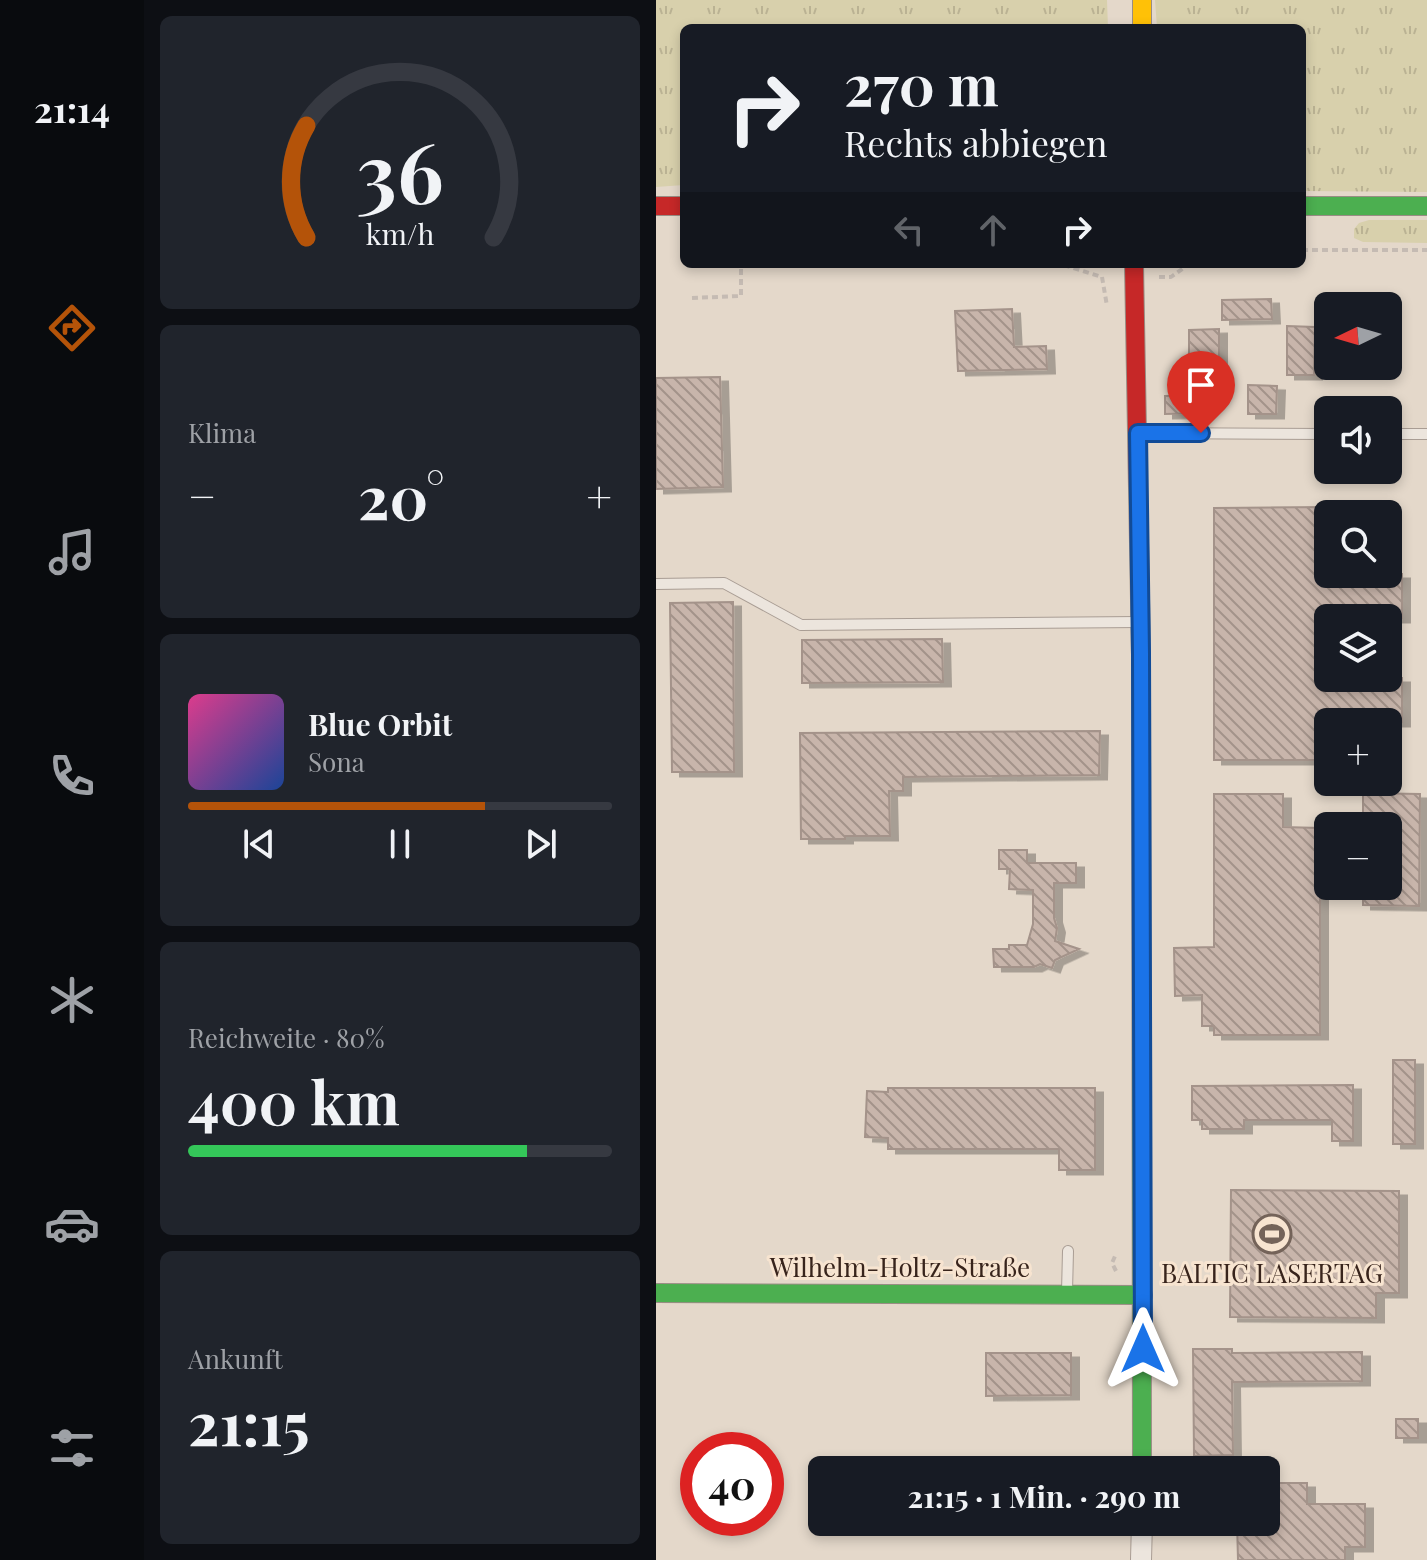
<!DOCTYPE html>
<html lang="de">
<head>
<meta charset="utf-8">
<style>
	body { margin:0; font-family:"Playfair Display",serif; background:#20242c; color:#f1f3f6; height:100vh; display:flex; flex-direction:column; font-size:30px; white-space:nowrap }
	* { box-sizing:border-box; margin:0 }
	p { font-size:26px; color:#9ea1a6 }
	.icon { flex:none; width:44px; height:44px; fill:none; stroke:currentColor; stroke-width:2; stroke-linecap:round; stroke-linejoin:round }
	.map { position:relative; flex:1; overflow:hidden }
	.sheet { display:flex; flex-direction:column; gap:16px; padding:16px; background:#0d0f14; width:512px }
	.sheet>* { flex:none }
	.banner { position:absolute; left:24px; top:24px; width:626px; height:244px; border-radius:12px; box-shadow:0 4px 12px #0003; background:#171b24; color:#f1f3f6; overflow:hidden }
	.needle { width:52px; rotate:265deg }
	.buttons { position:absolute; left:658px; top:292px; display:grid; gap:16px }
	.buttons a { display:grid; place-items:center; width:88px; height:88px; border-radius:12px; background:#171b24; box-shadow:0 4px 12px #0003; font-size:40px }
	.speed { position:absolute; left:24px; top:1432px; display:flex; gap:16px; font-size:40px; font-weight:700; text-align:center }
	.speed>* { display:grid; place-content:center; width:104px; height:104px; border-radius:50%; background:#171b24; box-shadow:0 4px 12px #0003; line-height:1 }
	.speed .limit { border:12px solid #d22; background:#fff; color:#111 }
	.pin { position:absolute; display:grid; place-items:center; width:68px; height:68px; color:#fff; margin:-82px -34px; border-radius:50% 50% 50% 0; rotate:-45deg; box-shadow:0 0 8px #0007 }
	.pin .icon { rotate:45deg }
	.me { position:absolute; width:88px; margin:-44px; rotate:0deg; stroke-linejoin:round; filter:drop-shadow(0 0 6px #0008) }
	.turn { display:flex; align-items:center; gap:28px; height:168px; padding:0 32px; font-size:36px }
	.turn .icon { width:104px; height:104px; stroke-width:2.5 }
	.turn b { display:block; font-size:56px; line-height:68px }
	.lanes { display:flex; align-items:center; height:76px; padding:0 32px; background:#0003; justify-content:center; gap:40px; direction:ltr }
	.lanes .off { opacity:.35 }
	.big { font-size:60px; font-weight:700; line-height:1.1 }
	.sheet .widget { flex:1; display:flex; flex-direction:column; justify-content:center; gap:12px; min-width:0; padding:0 28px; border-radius:12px; background:#20242c }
	.sheet .dial { align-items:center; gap:0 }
	.dial svg { height:208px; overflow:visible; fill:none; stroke:#363941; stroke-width:7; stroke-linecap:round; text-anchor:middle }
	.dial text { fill:#f1f3f6; stroke:none }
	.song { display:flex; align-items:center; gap:24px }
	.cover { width:96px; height:96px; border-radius:12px; background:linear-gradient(135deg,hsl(330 70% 55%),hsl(220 70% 35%)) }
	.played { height:8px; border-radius:4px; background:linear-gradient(90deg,#b45309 70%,#363941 70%) }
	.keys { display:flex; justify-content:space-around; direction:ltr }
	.heat { display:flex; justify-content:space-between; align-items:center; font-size:44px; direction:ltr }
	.charge { height:12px; border-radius:6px; background:linear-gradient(90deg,#34c759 80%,#363941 0) }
	.trip { position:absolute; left:152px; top:1456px; width:472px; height:80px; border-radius:12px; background:#171b24; box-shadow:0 4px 12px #0003; font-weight:700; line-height:80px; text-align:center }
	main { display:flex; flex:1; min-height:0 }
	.menu { display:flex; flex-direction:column; width:144px; justify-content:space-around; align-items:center; background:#090b0e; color:#9ea1a6 }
	.menu .icon { width:56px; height:56px }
	.menu .selected { color:#b45309 }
	.menu b { font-size:36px; color:#f1f3f6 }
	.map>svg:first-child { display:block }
	.grass { fill:url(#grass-tufts) }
	.building { fill:url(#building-back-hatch); stroke:#a4938a; stroke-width:2; filter:url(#shadow) }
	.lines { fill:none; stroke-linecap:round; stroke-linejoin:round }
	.lane-casing { stroke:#a99d94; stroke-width:12 }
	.street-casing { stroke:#a99d94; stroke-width:22 }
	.fast-casing { stroke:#998d84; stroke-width:20 }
	.slow-casing { stroke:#998d84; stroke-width:20 }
	.jam-casing { stroke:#998d84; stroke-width:20 }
	.path { stroke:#c5bbb3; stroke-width:4; stroke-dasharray:6 4; stroke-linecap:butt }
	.lane { stroke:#ece5dd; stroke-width:10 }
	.street { stroke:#ece5dd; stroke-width:20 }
	.fast { stroke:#4caf50; stroke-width:18 }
	.slow { stroke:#ffc107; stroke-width:18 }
	.jam { stroke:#c62828; stroke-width:18 }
	.route-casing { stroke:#114b97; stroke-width:20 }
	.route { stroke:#1a73e8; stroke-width:14 }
	.labels { text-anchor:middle; stroke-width:6; stroke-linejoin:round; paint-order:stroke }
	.street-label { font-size:26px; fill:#38241c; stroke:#f7e4d0 }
	.poi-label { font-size:26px; fill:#38241c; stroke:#f7e4d0 }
</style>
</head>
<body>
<main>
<nav class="menu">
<b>21:14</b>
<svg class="icon selected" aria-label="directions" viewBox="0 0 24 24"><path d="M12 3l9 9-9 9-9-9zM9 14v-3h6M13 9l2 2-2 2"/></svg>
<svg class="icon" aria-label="music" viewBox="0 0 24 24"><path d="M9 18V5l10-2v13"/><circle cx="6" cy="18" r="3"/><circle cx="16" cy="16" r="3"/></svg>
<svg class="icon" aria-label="phone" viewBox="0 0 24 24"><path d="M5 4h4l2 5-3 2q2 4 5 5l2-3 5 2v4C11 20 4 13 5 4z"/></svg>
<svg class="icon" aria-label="climate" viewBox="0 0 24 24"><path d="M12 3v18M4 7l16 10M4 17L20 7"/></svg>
<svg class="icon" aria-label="car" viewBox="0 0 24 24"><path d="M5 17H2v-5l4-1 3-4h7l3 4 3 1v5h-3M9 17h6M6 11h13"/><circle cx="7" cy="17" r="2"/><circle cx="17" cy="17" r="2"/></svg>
<svg class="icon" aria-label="filters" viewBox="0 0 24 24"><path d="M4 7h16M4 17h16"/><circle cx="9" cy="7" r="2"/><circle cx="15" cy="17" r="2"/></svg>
</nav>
<section class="sheet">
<div class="widget dial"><svg viewBox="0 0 100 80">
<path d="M14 69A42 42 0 1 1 86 69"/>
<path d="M14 69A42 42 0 0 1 14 26" stroke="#b45309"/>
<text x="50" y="56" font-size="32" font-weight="700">36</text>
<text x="50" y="72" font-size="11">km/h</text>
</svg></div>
<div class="widget"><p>Klima</p>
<div class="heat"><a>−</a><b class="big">20°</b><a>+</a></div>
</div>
<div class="widget">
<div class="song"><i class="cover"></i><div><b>Blue Orbit</b><p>Sona</p></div></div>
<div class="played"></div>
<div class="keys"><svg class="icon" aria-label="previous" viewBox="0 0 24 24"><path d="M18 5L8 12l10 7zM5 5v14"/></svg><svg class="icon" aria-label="pause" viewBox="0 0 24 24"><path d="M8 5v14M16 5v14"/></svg><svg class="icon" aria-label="next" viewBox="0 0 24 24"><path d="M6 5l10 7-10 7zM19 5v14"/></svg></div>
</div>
<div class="widget"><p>Reichweite · 80%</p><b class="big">400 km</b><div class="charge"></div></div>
<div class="widget"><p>Ankunft</p><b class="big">21:15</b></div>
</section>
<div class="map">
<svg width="771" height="1560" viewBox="0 0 771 1560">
	<defs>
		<pattern id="grass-tufts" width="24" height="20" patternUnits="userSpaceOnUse" patternTransform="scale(2)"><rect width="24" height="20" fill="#d8d0ac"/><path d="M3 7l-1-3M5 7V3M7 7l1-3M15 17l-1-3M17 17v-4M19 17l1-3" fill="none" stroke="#bab293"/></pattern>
		<pattern id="building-back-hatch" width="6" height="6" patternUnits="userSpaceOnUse" patternTransform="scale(2)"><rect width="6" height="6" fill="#c8b5ab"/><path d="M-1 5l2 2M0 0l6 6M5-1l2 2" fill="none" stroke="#a3938a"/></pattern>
		<filter id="shadow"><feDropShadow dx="8" dy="4.5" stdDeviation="0" flood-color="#0004"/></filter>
	</defs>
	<rect width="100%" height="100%" fill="#e4d8ca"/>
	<!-- grass -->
	<path class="grass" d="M0,0h451l1,28h-424v157l-28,2z
		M499,0h272v192l-125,-1v-163h-145z
		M713,220h58v23l-64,-1 -9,-4v-9l5,-6z"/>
	<!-- building -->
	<path class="building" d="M615,299l1,20 -50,1v-20z
		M356,309l2,38 32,-1 1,23 -89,2 -3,-60z
		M631,326l28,1 -1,48h-27z
		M563,329v47h-30v-46z
		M64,377l3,110 -67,2v-111z
		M592,385l29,1 -1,28h-28z
		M550,395v18l-41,1v-18z
		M672,507v67h74v44h-74v60h74v44h-74v38h-114v-252z
		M77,602l1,170h-62l-2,-169z
		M286,639l1,43 -141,1v-43z
		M444,731l-1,44 -196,2v14h-14l1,45h-45v3h-44l-1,-106z
		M707,793l57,1 -1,112 -56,-1v-19h25v-60h-25z
		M558,794h69v33l37,1v207h-106v-9h-12v-31l-27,1 -1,-48 40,-1z
		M343,850h28v13h49v20h-22v35l3,10 -2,13 24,8 -24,11 -3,8 -12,-4 -6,3h-40l-1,-18h16v-4h18l6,-21v-34l-24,-1 1,-20h-11z
		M737,1060h22v84h-22z
		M697,1085v56h-21v-21h-88v9h-42v-9h-10v-34z
		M232,1088h207v82h-36v-21h-171v-11l-23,-1 2,-46 21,1z
		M575,1190l168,1v102h-23v25l-146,-1z
		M537,1349h39v4l130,-1v29l-130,1 1,73 -39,1z
		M330,1353h85v42l-85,1z
		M740,1419h22v19h-22z
		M610,1483h41v21h58v43h-20v13h-107l-1,-38h29z"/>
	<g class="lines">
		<!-- lane casing -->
		<g class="lane-casing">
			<path id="lane" d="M484,433l188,1
				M732,434h39
				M0,584l68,-1 77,42 338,-3
				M411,1292l1,-41"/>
		</g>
		<!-- street casing -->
		<g class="street-casing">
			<path id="street" d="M485,1560l1,-38"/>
		</g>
		<!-- fast casing -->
		<g class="fast-casing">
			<path id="fast" d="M646,206h125
				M485,655l1,815
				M0,1293l487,2"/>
		</g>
		<!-- slow casing -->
		<g class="slow-casing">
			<path id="slow" d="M486,0v28"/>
		</g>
		<!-- jam casing -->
		<g class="jam-casing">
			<path id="jam" d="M0,206h28
				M478,264l7,391"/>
		</g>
		<!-- path -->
		<path class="path" d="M646,250h125
			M398,264l13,2 35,11
			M446,277l5,29
			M503,277h12l18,-13
			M36,298l49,-2v-32
			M460,1271l-4,-8 4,-9"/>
		<!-- lane -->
		<use href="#lane" class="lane"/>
		<!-- street -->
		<use href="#street" class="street"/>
		<!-- fast -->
		<use href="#fast" class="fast"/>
		<!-- slow -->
		<use href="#slow" class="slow"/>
		<!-- jam -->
		<use href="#jam" class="jam"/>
	</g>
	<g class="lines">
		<!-- route casing -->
		<g class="route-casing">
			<path id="route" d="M487,1349l-2,-696 -3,-220h63"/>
		</g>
		<!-- route -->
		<use href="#route" class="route"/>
	</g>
	<!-- icons -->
	<defs>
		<g id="stadium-ring" transform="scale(2)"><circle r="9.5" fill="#f7e4d0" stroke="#746359" stroke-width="1.5"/><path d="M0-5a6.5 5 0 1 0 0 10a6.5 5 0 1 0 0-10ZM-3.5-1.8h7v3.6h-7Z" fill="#746359"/></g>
	</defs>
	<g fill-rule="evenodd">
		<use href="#stadium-ring" x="616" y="1234"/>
	</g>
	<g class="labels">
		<!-- street labels -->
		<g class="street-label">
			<text x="244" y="1277">Wilhelm-Holtz-Straße</text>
		</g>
		<!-- poi labels -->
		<g class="poi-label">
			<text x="616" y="1283">BALTIC LASERTAG</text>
		</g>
	</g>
</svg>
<div class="buttons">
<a><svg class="needle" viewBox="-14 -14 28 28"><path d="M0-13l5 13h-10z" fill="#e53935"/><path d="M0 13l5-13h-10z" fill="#9ea1a6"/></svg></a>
<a><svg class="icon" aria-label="sound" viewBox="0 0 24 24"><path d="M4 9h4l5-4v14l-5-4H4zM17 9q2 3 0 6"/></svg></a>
<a><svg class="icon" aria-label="search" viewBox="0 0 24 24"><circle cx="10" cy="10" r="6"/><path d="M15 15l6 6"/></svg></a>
<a><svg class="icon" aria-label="layers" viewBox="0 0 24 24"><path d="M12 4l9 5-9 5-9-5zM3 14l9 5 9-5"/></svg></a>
<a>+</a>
<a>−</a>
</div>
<div class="speed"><div class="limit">40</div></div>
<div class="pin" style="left:545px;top:433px;background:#d93025"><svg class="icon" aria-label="arrive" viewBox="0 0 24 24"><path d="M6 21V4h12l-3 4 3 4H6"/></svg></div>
<svg class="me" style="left:487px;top:1349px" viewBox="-20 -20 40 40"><path d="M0-17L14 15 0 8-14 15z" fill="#1a73e8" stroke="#fff" stroke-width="4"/></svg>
<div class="trip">21:15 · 1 Min. · 290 m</div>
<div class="banner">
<div class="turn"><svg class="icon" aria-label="right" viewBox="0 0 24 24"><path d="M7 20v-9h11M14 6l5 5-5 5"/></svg><div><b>270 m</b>Rechts abbiegen</div></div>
<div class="lanes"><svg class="icon off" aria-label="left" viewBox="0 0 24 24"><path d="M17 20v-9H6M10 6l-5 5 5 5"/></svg><svg class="icon off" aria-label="ahead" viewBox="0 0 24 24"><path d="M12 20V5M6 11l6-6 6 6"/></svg><svg class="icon" aria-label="right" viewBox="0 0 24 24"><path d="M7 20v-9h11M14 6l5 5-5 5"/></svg></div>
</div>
</div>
</main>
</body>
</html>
